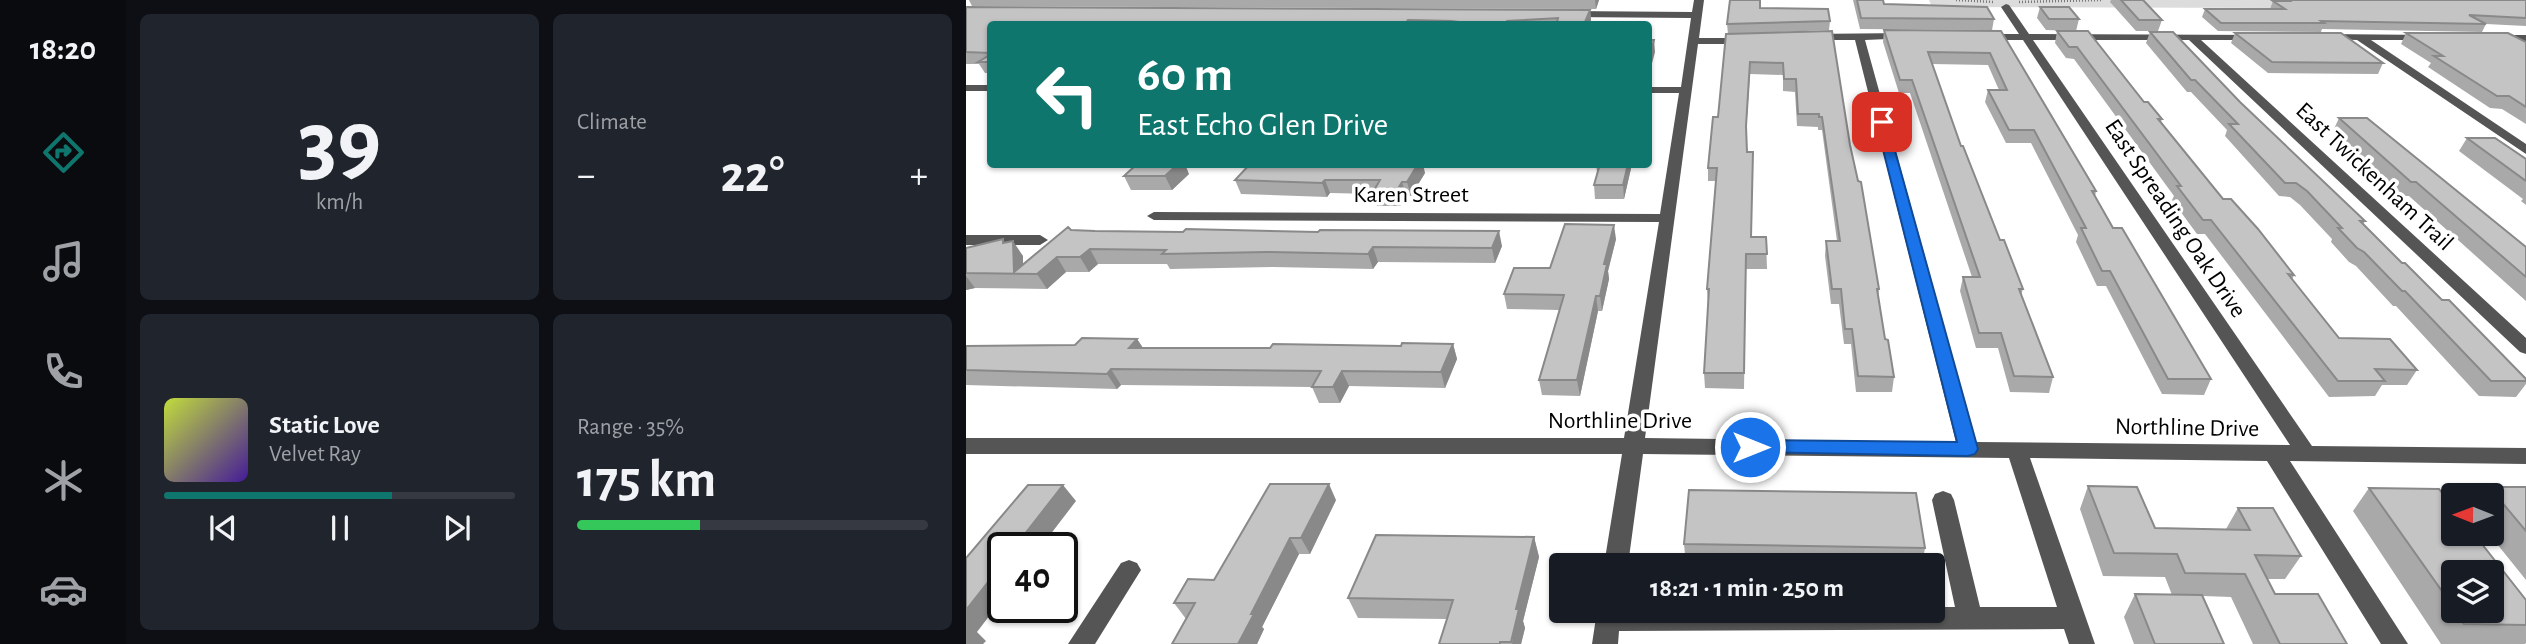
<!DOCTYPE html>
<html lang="en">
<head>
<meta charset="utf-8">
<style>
	body { margin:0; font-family:"Alegreya Sans",sans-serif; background:#20242c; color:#f1f3f6; height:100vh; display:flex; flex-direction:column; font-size:26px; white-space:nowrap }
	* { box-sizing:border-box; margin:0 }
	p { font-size:23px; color:#9ea1a6 }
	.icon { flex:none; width:38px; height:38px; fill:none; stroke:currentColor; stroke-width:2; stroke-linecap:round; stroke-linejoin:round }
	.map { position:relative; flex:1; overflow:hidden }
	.details { display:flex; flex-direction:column; gap:14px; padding:14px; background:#0d0f14; width:840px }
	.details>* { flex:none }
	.guide { position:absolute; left:21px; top:21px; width:665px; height:147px; border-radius:7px; box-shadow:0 2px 5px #0004; background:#0f766e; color:#fff; overflow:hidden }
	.needle { width:46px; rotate:271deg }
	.tools { position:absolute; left:1475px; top:483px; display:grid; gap:14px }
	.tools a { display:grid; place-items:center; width:63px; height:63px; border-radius:7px; background:#171b24; box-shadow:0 2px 5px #0004; font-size:35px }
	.speed { position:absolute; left:21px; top:532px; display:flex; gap:14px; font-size:35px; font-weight:700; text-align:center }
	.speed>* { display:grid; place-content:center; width:91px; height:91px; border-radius:50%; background:#171b24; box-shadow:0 2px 5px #0004; line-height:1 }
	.speed .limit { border:4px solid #111; border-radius:10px; background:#fff; color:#111 }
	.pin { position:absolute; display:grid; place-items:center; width:60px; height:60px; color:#fff; margin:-30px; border-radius:14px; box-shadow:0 4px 10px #0006 }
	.me { position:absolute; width:77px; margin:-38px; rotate:90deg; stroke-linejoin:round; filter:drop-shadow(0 0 5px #0008) }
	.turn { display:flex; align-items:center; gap:24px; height:147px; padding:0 35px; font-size:32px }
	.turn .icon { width:91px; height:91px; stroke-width:2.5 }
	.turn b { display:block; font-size:49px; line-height:60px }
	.big { font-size:52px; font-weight:700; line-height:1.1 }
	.details .widget { flex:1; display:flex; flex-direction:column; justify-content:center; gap:10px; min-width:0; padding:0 24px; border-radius:10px; background:#20242c }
	.details .dial { align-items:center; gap:0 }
	.dial b { font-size:91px; line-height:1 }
	.song { display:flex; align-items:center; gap:21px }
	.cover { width:84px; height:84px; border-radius:10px; background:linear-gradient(135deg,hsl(70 70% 55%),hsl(260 70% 35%)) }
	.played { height:7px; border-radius:4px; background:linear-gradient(90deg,#0f766e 65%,#363941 65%) }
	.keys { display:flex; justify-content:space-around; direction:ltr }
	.heat { display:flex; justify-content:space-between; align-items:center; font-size:38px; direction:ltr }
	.charge { height:10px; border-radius:5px; background:linear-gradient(90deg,#34c759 35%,#363941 0) }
	.details .tiles { flex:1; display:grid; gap:14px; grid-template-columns:repeat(2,1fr) }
	.trip { position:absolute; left:583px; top:553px; width:396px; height:70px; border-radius:7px; background:#171b24; box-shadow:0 2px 5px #0004; font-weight:700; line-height:70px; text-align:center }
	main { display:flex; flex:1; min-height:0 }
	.menu { display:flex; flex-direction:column; width:126px; justify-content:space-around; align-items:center; background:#090b0e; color:#9ea1a6 }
	.menu .icon { width:49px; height:49px }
	.menu .selected { color:#0f766e }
	.menu b { font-size:32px; color:#f1f3f6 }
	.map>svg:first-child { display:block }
	.green { fill:#dcdcdc }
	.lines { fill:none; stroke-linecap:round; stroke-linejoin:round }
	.path { stroke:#777; stroke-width:2.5; stroke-dasharray:1 2; stroke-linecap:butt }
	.minor { fill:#555; fill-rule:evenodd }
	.wall { fill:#a9a9a9; fill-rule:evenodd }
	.shaded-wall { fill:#898989 }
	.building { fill:#c4c4c4; stroke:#898989; stroke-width:2 }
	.route { fill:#1a73e8; stroke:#114b97; stroke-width:2 }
	.labels { text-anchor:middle; stroke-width:7; stroke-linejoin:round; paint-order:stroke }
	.street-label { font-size:24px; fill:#000; stroke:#fff }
</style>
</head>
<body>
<main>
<nav class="menu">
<b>18:20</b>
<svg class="icon selected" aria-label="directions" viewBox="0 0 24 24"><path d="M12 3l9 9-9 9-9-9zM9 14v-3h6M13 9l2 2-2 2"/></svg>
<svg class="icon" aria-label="music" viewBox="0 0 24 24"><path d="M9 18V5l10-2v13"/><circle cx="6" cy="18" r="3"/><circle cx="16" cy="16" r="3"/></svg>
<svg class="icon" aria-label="phone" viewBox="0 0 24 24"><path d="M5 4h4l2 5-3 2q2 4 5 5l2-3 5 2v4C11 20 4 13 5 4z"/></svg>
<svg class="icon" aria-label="climate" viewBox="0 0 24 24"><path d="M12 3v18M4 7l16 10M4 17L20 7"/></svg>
<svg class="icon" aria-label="car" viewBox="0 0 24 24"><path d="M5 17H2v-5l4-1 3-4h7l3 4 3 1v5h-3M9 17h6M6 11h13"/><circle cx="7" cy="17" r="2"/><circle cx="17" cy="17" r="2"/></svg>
</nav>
<section class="details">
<div class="tiles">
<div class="widget dial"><b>39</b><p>km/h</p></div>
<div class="widget"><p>Climate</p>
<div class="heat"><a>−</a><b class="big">22°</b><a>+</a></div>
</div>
<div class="widget">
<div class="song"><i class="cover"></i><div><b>Static Love</b><p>Velvet Ray</p></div></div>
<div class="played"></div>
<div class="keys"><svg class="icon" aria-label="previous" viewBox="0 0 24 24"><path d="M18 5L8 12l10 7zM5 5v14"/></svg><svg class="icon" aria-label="pause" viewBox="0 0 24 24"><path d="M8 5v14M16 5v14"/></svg><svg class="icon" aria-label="next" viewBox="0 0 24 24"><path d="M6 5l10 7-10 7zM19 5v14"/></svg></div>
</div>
<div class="widget"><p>Range · 35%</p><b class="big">175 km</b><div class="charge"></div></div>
</div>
</section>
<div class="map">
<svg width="1560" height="644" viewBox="0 0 1560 644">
	<rect width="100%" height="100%" fill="#fff"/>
	<!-- green -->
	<path class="green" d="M963,0h342l11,8 -350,-1z"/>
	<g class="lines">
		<!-- path -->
		<path class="path" d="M990,0l37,2
			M1053,2l84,-2"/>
		<!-- minor -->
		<path class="minor" d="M728,0h10l-5,38h50l5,3 -5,3h-51l-53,394 311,4 -101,-402h-46l-5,-3 5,-3 98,-1 4,1v4l-46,2 111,402 314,3 -267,-405h-43l-5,-3 5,-3h39l-18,-27 5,-3 3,1 20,29 232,1v4l-4,1h-56l325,298v16l-6,-2 -331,-312h-156l279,406 214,2v16l-236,-3 118,183h-27l-114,-183 -237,-3 65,186h-26l-5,-15 -445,2 -1,13h-26l5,-33h335v-4h23l-23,-107 3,-6 8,-3 8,3 3,6 26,107h77l-48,-149 -366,-4 -15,111h-24l18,-111h-656v-16h658l35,-216 -505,-2 -7,-4 7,-4 506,2 19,-121h-31v-6h33l10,-69 -124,-1 -5,-3 5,-3 125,1z
			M1357,34l109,1v4l-4,1h-57l155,104v10l-169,-114 -38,-1v-4z
			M1529,35h31v6l-35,-1 -1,-2z
			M0,85h24v6h-24z
			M0,235h74l8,5 -8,5h-74z
			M163,560l8,3 4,7 -46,74h-27l53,-81z"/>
	</g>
	<!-- wall -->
	<path class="wall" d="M3,0h630l-3,9 -624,-3z
		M887,0h30l1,4 110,15 -2,11 -132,-1z
		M1145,0h32l19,20 -4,11h-22l-26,-29z
		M1310,0h250v26l-40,-2 -4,8 -160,-3 -1,3 -103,-1 -16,-14 3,-8h66h-1l3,-8h4z
		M0,7l624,3 1,10 -1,4h-600v49h-5l-6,-9h-13z
		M1074,7l39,12 -3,12 -30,-1 -9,-12z
		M864,21l-1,9 -101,4 -1,-10z
		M918,30l117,1 95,160 -1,6 18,31 98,151 -7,16 -42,-1 -56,-108h-9l-21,-44 2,-7 -47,-92h-25l-21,-41 3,-12h11l-11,-25 -56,-1 29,82 39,94 23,49 -2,6 32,82 -4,16 -39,-1 -12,-44h-22l-16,-57 3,-14h9l-62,-184h-11l-16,-51z
		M866,31l18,114 29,144 -1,9 7,41 9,38 -2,15h-36l-5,-48h-7l-5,-40h-8l-6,-48 1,-15h11l-15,-111h-4v-3l-21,-1 -2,-34 -12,-1v-16l-33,-1 -4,60 5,103h15l1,32h-21l-2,120 -39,-1 -1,-15 4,-69 -1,-15 9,-108h-8v-13l10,-51 8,-83z
		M1091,31l87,71 18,17 -1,3 62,77 71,76 -2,5 47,58 78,32 -10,15h-25l-7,11 -46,1 -124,-163h-8l-25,-34 2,-4 -100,-137 -8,-1 -11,-15z
		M1184,32l90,70 125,119 -2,4 39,38 124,116v5l-10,13 -37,-1 -83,-90h-3l-37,-40 -7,-4 -18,-20 1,-3 -32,-34 -10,-8 -11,-1 -54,-60 2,-6 -36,-38h-4l-41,-49z
		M1269,33l148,30 -5,11 -110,-1 -37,-30z
		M1440,33l120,9v82l-24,-15 -12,-1 -62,-41 3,-4 -30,-19z
		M1373,118l187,129v54l-117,-105h-6l-70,-65z
		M1501,138l59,21v46l-5,-4 2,-2 -64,-48z
		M630,164h36l-8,35h-29l-1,-14 3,-13z
		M459,173l-14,23 -5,-1 -6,11h-23l-4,-12 -43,-1 -3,4 -86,-3 -6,-14z
		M223,174l-17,16h-41l-7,-14z
		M105,230l431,16 -7,17 -117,-1 -5,7 -100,-2 -103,2 -3,-5h-69l-9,8h-23l-19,17 -72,-1 -9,2v-42l37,-9 2,4 18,13v8z
		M650,239l-8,32 1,8 -7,32h-4l-18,85 -38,-1 -3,-15 20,-70 -52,-1 -3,-15 46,-26z
		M171,339l6,9h127l131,-2 52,-2 4,15 -12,29 -96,-2 -9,17h-21l-7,-16 -191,-2 -4,4 -151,-4v-39l109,-1z
		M1122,486l67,42 71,1 12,-21 63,48 -16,23h-18l8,15 72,50h-94l-22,-47 -28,-1 21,48h-90l-10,-27 11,-23 37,1 -7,-18 -62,-1 -23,-67z
		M1523,487h37v93l-37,-46h3v-39h-10z
		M1403,488l157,112v43l-1,1h-84l-88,-133zM1488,572l38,39h-38z
		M370,500l-26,54h-11l-37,73 2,2 -7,15h-85l14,-25 -12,-16 40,-23z
		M568,537l5,20 -16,64 2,7 -4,16h-82l8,-25 -89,-1 -10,-20z
		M718,544l241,4 -3,17h-236z"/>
	<!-- shaded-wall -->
	<path class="shaded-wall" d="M629,0h4l-3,9z
		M624,10l1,10 -1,4h-4l-1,-2z
		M688,40l1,12 -5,19 -1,-11z
		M212,164h7l4,10 -17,16 -7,-14z
		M452,164h5l2,9 -14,23 -4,-14z
		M662,164h4l-8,35 -1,-14z
		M359,180l5,13 -3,4 -5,-14z
		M436,182l4,13 -6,11 -4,-14z
		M648,225l2,14 -8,32 1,8 -7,32 -2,-15 4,-32z
		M533,231l3,15 -7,17 -3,-15z
		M47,241l10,15v18l-9,-2z
		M407,247l5,15 -5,7 -5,-15z
		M124,249l8,15 -9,8 -9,-15z
		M91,257l9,15 -19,17 -10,-15z
		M0,276l9,12 -9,2z
		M630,296l2,15 -18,85 -3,-16z
		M171,339l10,15 -18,-6z
		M487,344l4,15 -12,29 -4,-16z
		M145,369l10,16 -4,4 -10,-15z
		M376,371l7,15 -9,17 -7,-16z
		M363,484l7,16 -26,54 -9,-16z
		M97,485l13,16 -36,47h-26z
		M568,537l5,20 -16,64 2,7 -4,16h-9l4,-35z
		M324,538l9,16 -37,73 2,2 -7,15h-19l13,-30z
		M37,563v35l-26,34 9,9 -3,3h-17v-34z"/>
	<!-- building -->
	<path class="building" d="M764,0h30v8l68,1 2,12 -103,3z
		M891,0h26l1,4 103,3 7,12 -133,-1z
		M1155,0h22l19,20h-23z
		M1323,0h237v18l-57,-3 17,9 -165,-3 3,2h-103l-16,-14h80l-12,-8h17z
		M0,7l624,3 -5,12h-28l1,-4 -51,3 -2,3h-48l2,-2 -8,-1 -43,-1 -3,4h-415v29l-24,-1z
		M1074,7h29l10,12h-30z
		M918,30l117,1 95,160h-4l21,37h9l89,151h-43l-58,-108h-8l-21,-43h5l-52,-98h-25l-21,-40h19l-17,-37 -62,-1 33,94h2l37,94h4l19,49h-4l34,88 -39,-1 -13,-43h-22l-16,-56h17l-68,-197h-12z
		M866,31l18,114 8,36 3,1 18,107h-2l8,50 3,1 6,37 -36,-1 -6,-47h-7l-4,-40h-9l-6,-48h14l-18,-124h-3v-3h-21l-2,-35h-12l-1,-16 -33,-1 -4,64 1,26h6l-2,85h15l1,17h-21l-2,119h-40l5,-84h-2l10,-121h-9l5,-51h5l8,-83z
		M1091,31h31l56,71h4l14,17h-4l65,80h8l27,30 36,46 -6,-1 51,64 51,1 27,31 -42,-1 10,12h-47l-127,-161h-8l-26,-34h4l-104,-139h-8z
		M1184,32h23l67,70 125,119h-5l42,42h3l37,37h7l77,79v2h-35l-86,-90h-3l-38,-39 -7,-4 -19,-20h4l-35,-37 -11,-8h-11l-56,-59h9l-43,-44h-4z
		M1269,33h106l42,30 -111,-1z
		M1440,33h102l18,9v65l-17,-11h-12l-63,-40h9z
		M682,40h6l-5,20h-1z
		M24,55v7h-12z
		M1373,118h28l159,129v30l-110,-95h-5z
		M1501,138h28l31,21v22z
		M171,164h41l-13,12h-41z
		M284,164h168l-11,18h-5l-6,10h-23l7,-12h-55l-3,3 -87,-3z
		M634,164h28l-5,21h-29z
		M599,224l49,1 -10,39h3l-7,32h-4l-19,84h-38l25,-85 -60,-1 10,-26h36z
		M102,227l3,3 24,1 88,1 3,-3 132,3 2,-2 179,1 -7,17 -119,-1 -5,7 -101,-2 -105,2 4,-4 -76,-1 -10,8h-23l-20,17 -71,-1v-25l37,-9v4l10,-2 1,31z
		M116,338l55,1 -8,9h141l3,-4 128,2 1,-3 51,1 -12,28 -99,-1 -9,16h-21l9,-16 -210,-2 -4,5 -141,-4v-24l109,-1z
		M304,484h59l-28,54h-11l-39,76h3l-16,30h-66l23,-41h-21l14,-24 26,1z
		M62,485h35l-49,63h-11v15l-37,47v-52z
		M1122,486l49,1 18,41 95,2 -12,-22h35l28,48 -46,-1 20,39h43l29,50h-67l-35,-70 -60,-1 -8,-19 -63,-1z
		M1523,487h37v44z
		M1403,488l70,1 15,19v26h20l52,66v25l-62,-1 -9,-13h37v-39h-38v36z
		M723,490l227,3 9,55 -241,-4z
		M410,535l158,2 -18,72h3l-8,33h-11v2h-61l14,-44 -105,-2z
		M1169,594l67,1 22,49h-69z"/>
	<!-- route -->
	<path class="route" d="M916,118l5,4 91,327 -3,5 -7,2 -225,-4 -3,-5 3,-5 7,-2 207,2 -81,-320z"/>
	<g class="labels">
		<!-- street labels -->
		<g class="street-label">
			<text transform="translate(1409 176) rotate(43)" y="8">East Twickenham Trail</text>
			<text x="445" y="202">Karen Street</text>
			<text transform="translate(1210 218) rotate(56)" y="8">East Spreading Oak Drive</text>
			<text x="654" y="428">Northline Drive</text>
			<text transform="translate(1221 427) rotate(1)" y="8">Northline Drive</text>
		</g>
	</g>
</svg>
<div class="tools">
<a><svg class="needle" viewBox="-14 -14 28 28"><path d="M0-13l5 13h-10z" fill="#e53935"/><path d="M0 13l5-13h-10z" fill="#9ea1a6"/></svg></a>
<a><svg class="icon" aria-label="layers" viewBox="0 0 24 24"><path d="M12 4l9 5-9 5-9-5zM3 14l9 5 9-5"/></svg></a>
</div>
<div class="speed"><div class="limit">40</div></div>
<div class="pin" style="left:916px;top:122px;background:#d93025"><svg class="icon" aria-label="arrive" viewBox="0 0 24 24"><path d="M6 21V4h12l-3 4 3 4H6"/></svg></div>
<svg class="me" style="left:784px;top:447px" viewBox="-20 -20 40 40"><circle r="17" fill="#1a73e8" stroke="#fff" stroke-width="3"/><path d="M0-11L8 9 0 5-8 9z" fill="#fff"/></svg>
<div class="trip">18:21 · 1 min · 250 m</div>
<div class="guide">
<div class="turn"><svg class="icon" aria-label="left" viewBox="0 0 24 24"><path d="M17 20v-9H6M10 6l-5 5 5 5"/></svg><div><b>60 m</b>East Echo Glen Drive</div></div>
</div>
</div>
</main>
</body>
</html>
